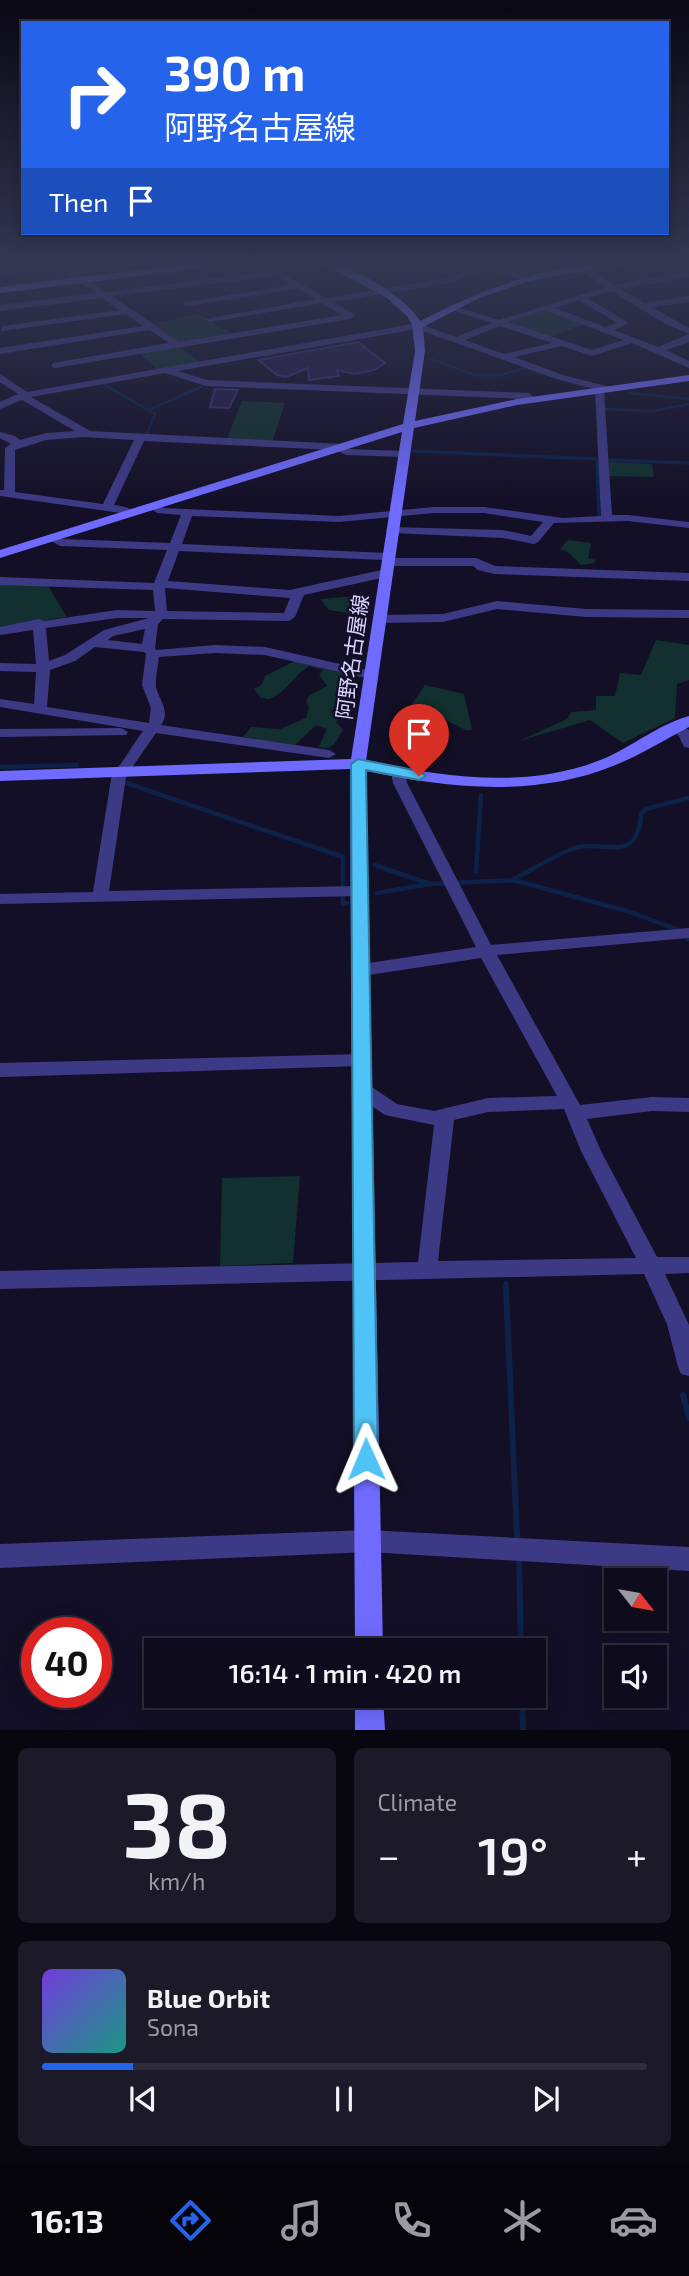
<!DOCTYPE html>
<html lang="en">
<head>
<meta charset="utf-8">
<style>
	body { margin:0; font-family:"Exo 2","Noto Sans JP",sans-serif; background:#1c1929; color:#f1f3f6; height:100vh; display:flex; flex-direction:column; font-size:26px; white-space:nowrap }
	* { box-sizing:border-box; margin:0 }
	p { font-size:23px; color:#9b9ba3 }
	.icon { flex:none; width:38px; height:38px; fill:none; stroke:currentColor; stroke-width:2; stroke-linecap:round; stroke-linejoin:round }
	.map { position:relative; height:1730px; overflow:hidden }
	.panel { display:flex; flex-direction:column; gap:18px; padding:18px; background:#08060f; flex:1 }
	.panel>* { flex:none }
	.banner { position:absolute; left:21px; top:21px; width:648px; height:214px; border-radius:0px; box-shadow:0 4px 18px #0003,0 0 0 2px #2e2b3b; background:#2563eb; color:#fff; overflow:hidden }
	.needle { width:46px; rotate:121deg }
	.tools { position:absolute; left:604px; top:1568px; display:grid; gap:14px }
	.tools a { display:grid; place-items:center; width:63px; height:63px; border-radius:0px; background:#0e0b1c; box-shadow:0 4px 18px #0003,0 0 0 2px #2e2b3b; font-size:35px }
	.speed { position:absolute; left:21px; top:1617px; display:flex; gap:14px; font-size:35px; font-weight:700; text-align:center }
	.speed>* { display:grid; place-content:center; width:91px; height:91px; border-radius:50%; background:#0e0b1c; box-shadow:0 4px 18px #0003,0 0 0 2px #2e2b3b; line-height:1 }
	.speed .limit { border:10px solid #d22; background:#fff; color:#111 }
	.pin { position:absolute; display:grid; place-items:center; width:60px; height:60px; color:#fff; margin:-72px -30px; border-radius:50% 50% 50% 0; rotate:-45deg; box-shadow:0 0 7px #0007 }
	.pin .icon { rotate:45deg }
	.me { position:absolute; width:77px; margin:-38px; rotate:359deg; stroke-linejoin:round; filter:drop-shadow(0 0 5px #0008) }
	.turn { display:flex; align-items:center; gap:24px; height:147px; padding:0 28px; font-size:32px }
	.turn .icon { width:91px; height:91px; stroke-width:2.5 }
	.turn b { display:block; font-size:49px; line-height:60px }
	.then { display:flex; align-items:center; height:66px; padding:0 28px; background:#0003; gap:14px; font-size:26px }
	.big { font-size:52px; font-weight:600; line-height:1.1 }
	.panel .tile { flex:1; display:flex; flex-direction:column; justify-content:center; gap:10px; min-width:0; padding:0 24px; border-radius:10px; background:#1c1929 }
	.panel .dial { align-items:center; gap:0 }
	.dial b { font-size:91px; line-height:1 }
	.song { display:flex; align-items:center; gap:21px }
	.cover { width:84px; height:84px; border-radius:10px; background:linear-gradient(135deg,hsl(260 70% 55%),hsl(170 70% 35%)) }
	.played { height:7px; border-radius:4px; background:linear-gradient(90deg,#2563eb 15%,#2e2b3b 15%) }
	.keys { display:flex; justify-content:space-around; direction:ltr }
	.heat { display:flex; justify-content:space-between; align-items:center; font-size:38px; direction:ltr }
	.panel .tiles { flex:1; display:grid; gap:18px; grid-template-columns:1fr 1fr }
	.tile:last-child { grid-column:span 2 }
	.trip { position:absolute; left:144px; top:1638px; width:402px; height:70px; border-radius:0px; background:#0e0b1c; box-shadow:0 4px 18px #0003,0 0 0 2px #2e2b3b; font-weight:600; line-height:70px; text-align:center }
	.tabs { display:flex; height:112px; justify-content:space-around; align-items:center; background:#06040b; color:#9b9ba3 }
	.tabs .icon { width:49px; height:49px }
	.tabs .selected { color:#2563eb }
	.tabs b { font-size:32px; color:#f1f3f6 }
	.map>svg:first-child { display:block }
	.green { fill:#12302f }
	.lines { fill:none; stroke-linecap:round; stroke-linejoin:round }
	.stream-far4 { stroke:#0c2248; stroke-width:2.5 }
	.stream-far3 { stroke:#0c2248; stroke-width:3.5 }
	.stream-far2 { stroke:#0c2248; stroke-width:4.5 }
	.stream-far1 { stroke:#0c2248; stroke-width:5 }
	.stream { stroke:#0c2248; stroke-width:6 }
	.building { fill:#241b47; stroke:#3b2d73; stroke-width:2 }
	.street { fill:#3d3a85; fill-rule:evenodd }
	.secondary { fill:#6f6bff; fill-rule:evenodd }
	.route { fill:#4fc3f7; stroke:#337fa1; stroke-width:2 }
	.labels { text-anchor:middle; stroke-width:5; stroke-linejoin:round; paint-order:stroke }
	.far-street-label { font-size:21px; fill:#d9d4ff; stroke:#130f26 }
</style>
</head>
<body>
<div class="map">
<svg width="689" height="1730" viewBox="0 0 689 1730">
	<rect width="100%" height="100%" fill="#130f26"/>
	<!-- green -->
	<path class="green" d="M504,263h102l-78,13 -29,-10z
		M542,310h5l37,14 -34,13 -42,-14z
		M199,314l31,19 -48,10 -31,-19z
		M181,347l19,16 -42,7 -19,-17z
		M242,401l43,2 -13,40 -46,-2z
		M609,462l43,2 2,13 -46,-1z
		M568,540l23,3 -3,15 8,2 -2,3 -13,2 -12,-12 -9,-4z
		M0,584l48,2 19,31 -67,10z
		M371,595l-3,21 -39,-6 -9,-11z
		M656,640l33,5v35l-12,4 -2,34 -52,25 -33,-23 -71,21 48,-22 4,-7 25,-2v-14h19l5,-23 21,2z
		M295,661l56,12 5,4 -7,31 -5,4 -11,-3 -3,3 9,4 -3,6 7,8c-6,9 -9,22 -24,17l8,-18 -11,-4 -21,20 -52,-8 8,-10 29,2 26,-11 3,-11 -3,-6 3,-5 18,-10 -8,-11 4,-5 -14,-4c-16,10 -23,27 -40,33l-8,-1 -7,-9 8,-5 3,-8z
		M425,685l39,9 8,36h-6l-54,-26z
		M300,1176l-7,87 -73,3 2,-88z"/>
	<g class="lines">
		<!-- stream-far4 -->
		<path class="stream-far4" d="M428,358l47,17h25l25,-7 61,19
			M103,384l52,30 -9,23
			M630,393l59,6
			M605,409l48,2 36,-7
			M149,410l52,-23"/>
		<!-- stream-far3 -->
		<path class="stream-far3" d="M413,451l183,8
			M608,460l81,3
			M597,463l2,52"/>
		<!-- stream-far2 -->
		<path class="stream-far2" d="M0,767l77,-2
			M126,783l217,74v29
			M375,865l55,19
			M476,872l5,-77
			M514,879c19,-10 38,-22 58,-30 28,-12 66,19 69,-35l5,-5 43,-11
			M377,893l53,-9 83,-4 114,31 49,18 13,10
			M343,897v7l4,-1"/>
		<!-- stream-far1 -->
		<path class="stream-far1" d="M686,937l3,2
			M506,1283v6"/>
		<!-- stream -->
		<path class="stream" d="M506,1288l11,249
			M683,1395l6,23
			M519,1558l2,92
			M522,1696l1,34"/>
	</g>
	<!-- building -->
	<path class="building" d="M358,342l27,21 -11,7 -19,4 -18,-4 2,6 -30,4 -1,-12 -22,9 -9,-2 -19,-15z
		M215,389l23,1 -9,18 -19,-1z"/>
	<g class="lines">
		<!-- street -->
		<path class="street" d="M40,263h23l43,29 171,-22 49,28 117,-19 40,-13 1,-3h20l-5,3 32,12 -4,3 -37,-12 -46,15 -111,18 21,12 1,2 -4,3 -296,49 -3,-1v-4l117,-20 -19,-13 -150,24v-6l143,-22 -17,-12 -125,17v-4l3,-1 116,-16 -18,-12 -102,13v-6l96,-12 -40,-27 -56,8v-6zM276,276l15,9 -109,18 4,3 112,-17 18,10 -111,20 5,3 113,-19 19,12 -163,27 -67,-46z
			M360,263h19l-40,9 -4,-3z
			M580,267h6l29,18 74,-14v6l-68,12 23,14 45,-7v6l-38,5 38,21v6l-25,-11 -52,-32 -25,7 42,25 -15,7 44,17 31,-13v8l-23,8 23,11v7l-57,-25 -40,13 -30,-10 -48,11 49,18 47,12v4h-6l8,124h16l61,7v6l-61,-7 -74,2 -16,19 -4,2 -31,-6 -111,-5 -6,-3 6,-3 111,3 28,6 12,-14 -59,-9h-51l-94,9 -147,-6 -10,28 206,9 4,1 1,4h83l19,8 194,7v8l-194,-7 -17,-4 -5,-4h-85l-4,-1 -1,-5 -204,-9 -11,30 122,9 96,-21 6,4 -6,4 -82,18 -9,22 -6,4 -126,-2 -5,5 -3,24 1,2 59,-5 50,2 106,24 7,4 -7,4 -106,-24 -50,-2 -56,4c-1,9 -4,21 -3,30 3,13 15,24 5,38l168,25 7,4 -7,4 -173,-25 -23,33 1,7 -8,4 -17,114 252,-5 8,5 -8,5 -361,8v-10l93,-2 19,-119c11,-9 21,-29 31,-42l-143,-24v-8l34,5 2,-32 -36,-1v-8l36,1 -3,-34 -33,5v-8l39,-8 5,2 73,-11 38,1 -2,-21 -153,-5v-8l154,6 13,-33 -107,-4 -11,-6v-4l14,3 107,4 11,-28 -24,-2 -9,-7 6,-3 10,5 175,8 94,-9h51l79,11 38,-2 -6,-127 -38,-10 -140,-50 -239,42 29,9 322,13 8,7 -5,3 -6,-4 -320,-13 -41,-13 -134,24 59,34 254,13 4,1v4l56,2 5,3 -5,3 -58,-2 -10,-5 -192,-9 -30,64c8,1 16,2 22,9l-6,3 -9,-4 -121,-17v-6h4l1,-42 6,-4 -11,-6v-6l15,4 5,4 26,-7 29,-2 -53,-31 -22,9v-7l18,-8 -18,-12v-8l27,18 391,-69 38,14 35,-14 -42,-14v-4l50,15 107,-33 -26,-16zM579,300l38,23 -12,4 -50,-19zM545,310l78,30 -31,10 -84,-28zM500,326l52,17 -48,11 -39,-14zM84,437l50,3 -31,64 -88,-12v-42l31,-10zM165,588l125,10 -6,15 -117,-2zM117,618h32l-45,12 -39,25 -16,6 -3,-33zM145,629l-3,15 -34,-4 5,-4zM95,647l49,5 2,2 -4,31 9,23 -2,15 -102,-16 3,-37 25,-9z
			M497,601l89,8 103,1v8l-103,-1 -89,-8 -54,13 -63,1 -6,-4 6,-4 63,-1z
			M677,723l12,7v18l-5,-1 -5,-11 -9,-9z
			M121,728l7,4 -2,3 -126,2v-8z
			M398,768l7,4 2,11 84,162 198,-17v10l-192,17 83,150 72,-8 37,1v14l-37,-1 -65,8 14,32 56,106h32v16l-24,1 24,51v51l-8,-2 -3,-7 -11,-43 -23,-50 -644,15v-18l418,-9 16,-137 -49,-10 -30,-20 -2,-5 2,-5h14l28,19 37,7 54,-13 69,-2 -76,-138 -119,18 -9,-6 9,-6 114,-17 -83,-164 -2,-11zM564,1109l17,42 55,107 -198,3 16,-141 34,-8z
			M363,1054l6,1 3,5 -3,5 -6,1 -363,11v-14z
			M368,1530l321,17v24l-321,-19 -368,16v-24z"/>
		<!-- secondary -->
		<path class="secondary" d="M197,263h27l-5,3 -219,27v-6z
			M322,263c29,0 83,33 98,58 67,-34 131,-59 208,-58l-99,18 -50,17 -56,29 2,24 -10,70 102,-22 172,-24v6l-172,24 -103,23 -48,333c78,16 161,29 237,-2 29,-12 56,-35 86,-43v11c-25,13 -50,29 -76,39 -80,32 -165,22 -247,5l17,879h-28l-5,-881 -350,12v-10l351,-12 51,-327 -402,126v-8l403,-126 12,-73 -3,-27 -5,-8 -20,-18z
			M355,1696h28l2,34h-30z"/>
	</g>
	<!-- sky -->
	<linearGradient id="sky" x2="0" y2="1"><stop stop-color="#0a0815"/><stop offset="0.52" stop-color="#333752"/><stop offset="1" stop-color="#333752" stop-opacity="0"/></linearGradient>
	<rect width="689" height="505" fill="url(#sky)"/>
	<!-- route -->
	<path class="route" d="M358,759l61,12 7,5 -7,4 -53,-10 12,689 -4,8 -8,3 -8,-3 -4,-8 -3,-695z"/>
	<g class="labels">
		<!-- far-street labels -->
		<g class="far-street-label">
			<text transform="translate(353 657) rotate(-82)" y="7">阿野名古屋線</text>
		</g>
	</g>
</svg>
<div class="tools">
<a><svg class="needle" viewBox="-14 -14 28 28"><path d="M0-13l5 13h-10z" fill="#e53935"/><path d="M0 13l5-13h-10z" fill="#9b9ba3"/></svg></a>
<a><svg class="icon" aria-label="sound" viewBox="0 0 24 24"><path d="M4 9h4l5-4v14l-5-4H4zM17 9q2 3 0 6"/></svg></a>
</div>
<div class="speed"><div class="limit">40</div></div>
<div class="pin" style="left:419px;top:776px;background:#d93025"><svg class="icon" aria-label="arrive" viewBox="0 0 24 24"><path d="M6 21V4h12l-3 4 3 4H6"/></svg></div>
<svg class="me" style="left:366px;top:1459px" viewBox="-20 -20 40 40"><path d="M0-17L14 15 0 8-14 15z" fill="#4fc3f7" stroke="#fff" stroke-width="4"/></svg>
<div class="trip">16:14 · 1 min · 420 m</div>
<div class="banner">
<div class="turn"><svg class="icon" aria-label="right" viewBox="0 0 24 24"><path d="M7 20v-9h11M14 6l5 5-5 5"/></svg><div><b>390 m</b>阿野名古屋線</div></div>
<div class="then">Then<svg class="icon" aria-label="arrive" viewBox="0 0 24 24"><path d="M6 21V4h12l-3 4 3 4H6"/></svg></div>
</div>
</div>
<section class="panel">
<div class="tiles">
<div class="tile dial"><b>38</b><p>km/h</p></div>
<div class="tile"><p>Climate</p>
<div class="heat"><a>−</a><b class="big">19°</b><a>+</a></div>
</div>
<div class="tile">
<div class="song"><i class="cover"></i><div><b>Blue Orbit</b><p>Sona</p></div></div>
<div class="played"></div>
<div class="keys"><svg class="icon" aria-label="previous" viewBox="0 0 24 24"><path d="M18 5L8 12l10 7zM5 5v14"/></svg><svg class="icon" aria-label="pause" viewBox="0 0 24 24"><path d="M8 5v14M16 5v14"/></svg><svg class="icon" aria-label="next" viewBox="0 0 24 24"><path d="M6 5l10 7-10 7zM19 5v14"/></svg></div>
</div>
</div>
</section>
<nav class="tabs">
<b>16:13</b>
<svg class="icon selected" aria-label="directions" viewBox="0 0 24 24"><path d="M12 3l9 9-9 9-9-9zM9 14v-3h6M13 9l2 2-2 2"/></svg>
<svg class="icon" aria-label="music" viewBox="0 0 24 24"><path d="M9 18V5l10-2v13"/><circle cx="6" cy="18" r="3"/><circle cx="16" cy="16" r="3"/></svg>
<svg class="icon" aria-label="phone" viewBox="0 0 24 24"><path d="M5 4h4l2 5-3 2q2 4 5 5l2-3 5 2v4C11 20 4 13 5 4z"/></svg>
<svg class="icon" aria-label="climate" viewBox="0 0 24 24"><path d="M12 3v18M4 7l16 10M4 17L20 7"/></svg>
<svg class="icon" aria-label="car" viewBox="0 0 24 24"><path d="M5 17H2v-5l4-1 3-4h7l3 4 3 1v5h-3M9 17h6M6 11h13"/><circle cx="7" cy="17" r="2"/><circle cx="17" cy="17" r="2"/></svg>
</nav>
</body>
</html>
